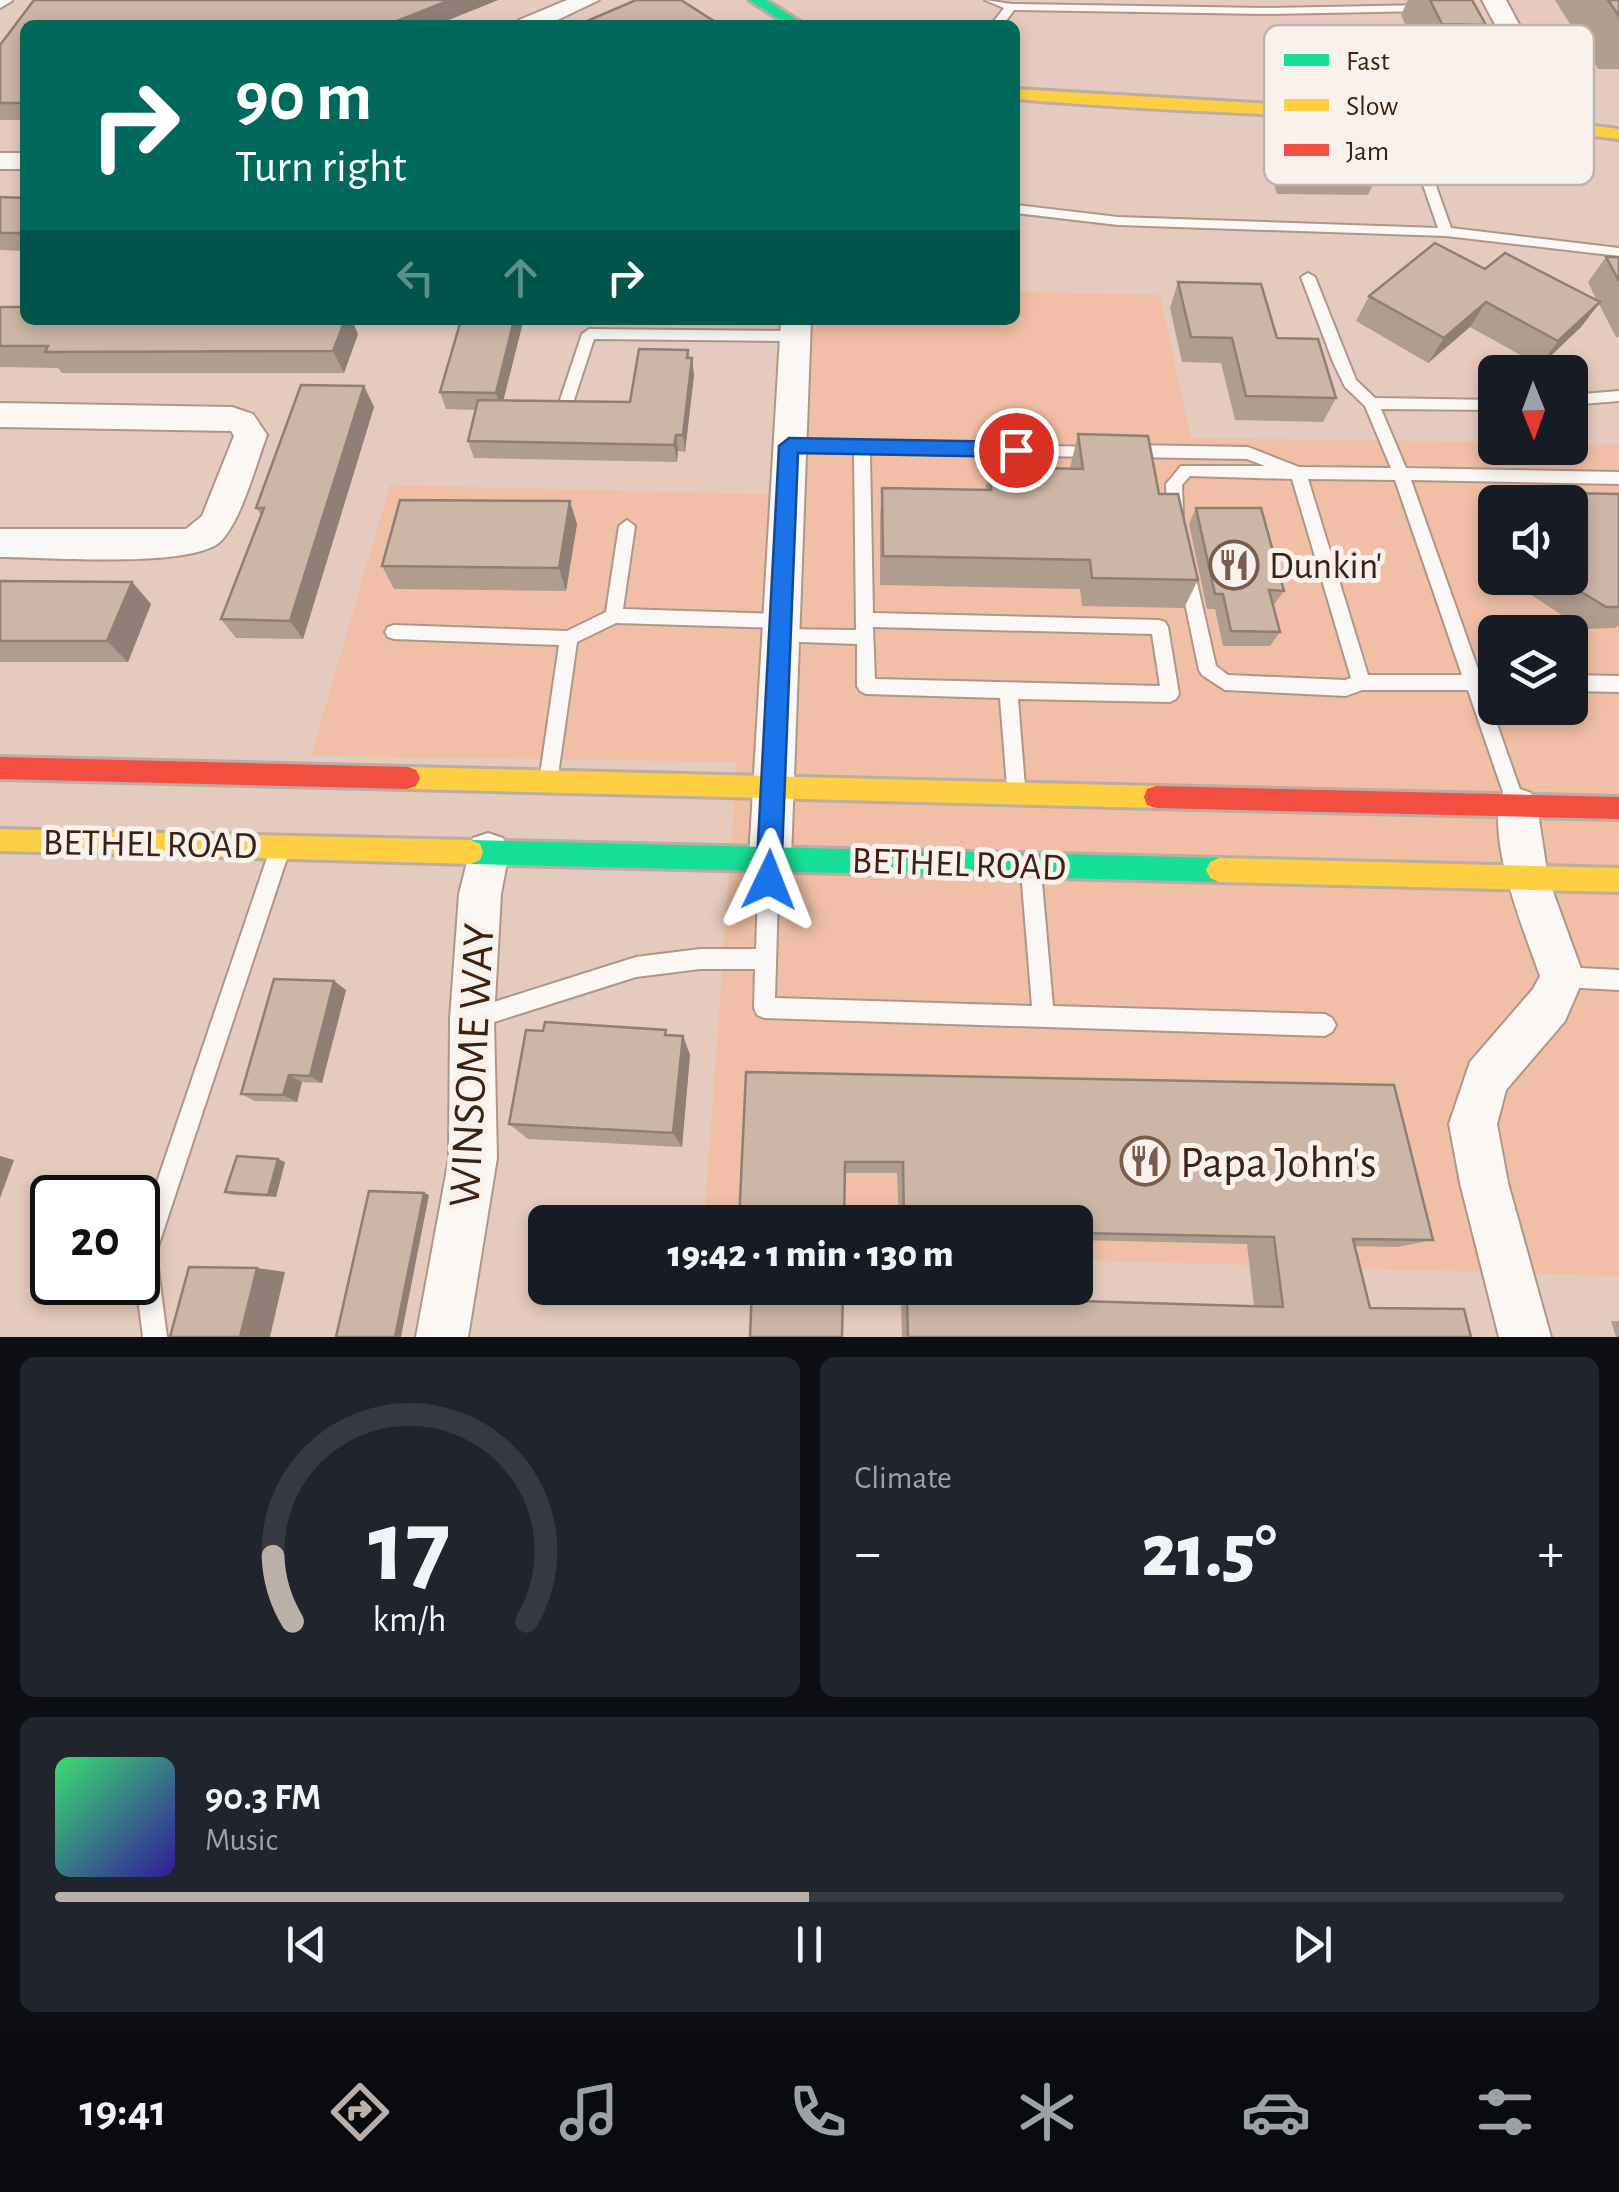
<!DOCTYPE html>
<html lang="en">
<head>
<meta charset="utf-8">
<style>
	body { margin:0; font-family:"Alegreya Sans",sans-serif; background:#20242c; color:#f1f3f6; height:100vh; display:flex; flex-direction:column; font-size:38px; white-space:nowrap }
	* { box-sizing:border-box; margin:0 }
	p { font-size:32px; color:#9ea1a6 }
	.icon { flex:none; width:55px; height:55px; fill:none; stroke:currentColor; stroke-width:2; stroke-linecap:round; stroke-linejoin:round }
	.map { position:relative; height:1337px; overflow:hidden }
	.side { display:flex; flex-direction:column; gap:20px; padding:20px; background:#0d0f14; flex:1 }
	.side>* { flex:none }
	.hud { position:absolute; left:20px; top:20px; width:1000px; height:305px; border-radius:15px; box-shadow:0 5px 15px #0003; background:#00695c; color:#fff; overflow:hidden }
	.needle { width:65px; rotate:179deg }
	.controls { position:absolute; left:1478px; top:355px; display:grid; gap:20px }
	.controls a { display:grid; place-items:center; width:110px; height:110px; border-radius:15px; background:#171b24; box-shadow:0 5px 15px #0003; font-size:50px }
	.speed { position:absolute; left:30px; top:1175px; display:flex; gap:20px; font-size:50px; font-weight:700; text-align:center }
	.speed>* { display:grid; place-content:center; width:130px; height:130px; border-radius:50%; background:#171b24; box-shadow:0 5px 15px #0003; line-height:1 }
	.speed .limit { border:5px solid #111; border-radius:15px; background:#fff; color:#111 }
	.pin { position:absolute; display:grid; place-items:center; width:85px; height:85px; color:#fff; margin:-42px; border:5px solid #fff; border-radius:50%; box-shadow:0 2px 10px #0007 }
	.me { position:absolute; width:110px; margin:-55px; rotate:2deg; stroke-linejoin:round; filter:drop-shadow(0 0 8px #0008) }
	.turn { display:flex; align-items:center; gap:35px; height:210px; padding:0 50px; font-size:45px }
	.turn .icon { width:130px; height:130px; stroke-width:2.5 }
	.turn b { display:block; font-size:70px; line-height:85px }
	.lanes { display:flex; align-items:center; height:95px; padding:0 50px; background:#0003; justify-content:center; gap:50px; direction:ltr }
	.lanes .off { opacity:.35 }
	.big { font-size:75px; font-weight:800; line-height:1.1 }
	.side .card { flex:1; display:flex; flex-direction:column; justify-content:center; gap:15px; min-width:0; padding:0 35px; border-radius:15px; background:#20242c }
	.side .dial { align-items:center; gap:0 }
	.dial svg { height:260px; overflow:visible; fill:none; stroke:#363941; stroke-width:7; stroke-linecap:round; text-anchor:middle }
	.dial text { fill:#f1f3f6; stroke:none }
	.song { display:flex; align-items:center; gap:30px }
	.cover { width:120px; height:120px; border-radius:15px; background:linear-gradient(135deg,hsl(140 70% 55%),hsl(250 70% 35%)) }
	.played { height:10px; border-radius:5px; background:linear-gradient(90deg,#bbafaa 50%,#363941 50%) }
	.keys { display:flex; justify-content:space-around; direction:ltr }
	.heat { display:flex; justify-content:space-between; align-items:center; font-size:55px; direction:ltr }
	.side .tiles { flex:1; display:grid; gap:20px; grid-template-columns:1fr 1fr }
	.card:last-child { grid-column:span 2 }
	.trip { position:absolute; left:528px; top:1205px; width:565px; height:100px; border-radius:15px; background:#171b24; box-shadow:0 5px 15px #0003; font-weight:800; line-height:100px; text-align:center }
	.tabs { display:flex; height:160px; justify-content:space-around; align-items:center; background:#090b0e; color:#9ea1a6 }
	.tabs .icon { width:70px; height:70px }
	.tabs .current { color:#bbafaa }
	.tabs b { font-size:45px; color:#f1f3f6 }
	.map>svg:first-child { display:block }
	.built { fill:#f0bfa5; fill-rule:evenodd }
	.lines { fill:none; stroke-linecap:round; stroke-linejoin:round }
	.lane-casing { stroke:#af9688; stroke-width:4 }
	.street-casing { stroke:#af9688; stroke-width:4 }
	.fast-casing { stroke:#bdaca3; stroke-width:6 }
	.slow-casing { stroke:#bdaca3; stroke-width:6 }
	.jam-casing { stroke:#bdaca3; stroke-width:6 }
	.lane { fill:#fbf7f5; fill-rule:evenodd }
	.street { fill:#fbf7f5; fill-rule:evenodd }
	.fast { fill:#16e098; fill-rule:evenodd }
	.slow { fill:#ffcf43; fill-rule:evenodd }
	.jam { fill:#f24e42; fill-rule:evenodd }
	.wall { fill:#af9d8e; fill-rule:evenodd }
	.shaded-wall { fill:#8f7f74 }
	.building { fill:#ccb6a5; stroke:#8f7f74; stroke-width:2.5; fill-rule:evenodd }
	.route { fill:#1a73e8; stroke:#114b97; stroke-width:2.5 }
	.labels { text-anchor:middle; stroke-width:10; stroke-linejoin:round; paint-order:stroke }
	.poi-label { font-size:38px; fill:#3e210f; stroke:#f9f1ec; text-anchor:start }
	.street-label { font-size:38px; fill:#3e210f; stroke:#f9f1ec }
	.near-street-label { font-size:45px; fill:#3e210f; stroke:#f9f1ec }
	.near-poi-label { font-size:45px; fill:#3e210f; stroke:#f9f1ec; text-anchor:start }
	.key { fill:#f9f1ec; stroke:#c1b3aa; stroke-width:2.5 }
	.key-label { font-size:28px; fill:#3e210f }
</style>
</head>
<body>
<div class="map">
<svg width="1619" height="1337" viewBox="0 0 1619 1337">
	<rect width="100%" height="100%" fill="#e5cbbe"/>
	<!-- built -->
	<path class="built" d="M1015,292l145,3 31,143 304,4v6l124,-4v832l-544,-16v-38h-371l33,-460 -426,-6 79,-271 402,10 8,-175h215zM1495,502h75v76h-75zM1495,632h75v76h-75z"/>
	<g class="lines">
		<!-- lane casing -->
		<g class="lane-casing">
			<path id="lane" d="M985,0l27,4 253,4 163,-3 5,3 -5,3 -163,3 -251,-4 -11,15h-12l13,-17z
				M1404,109l6,4 41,115 168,20v8l-173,-20 -328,-11 -103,-12v-8l103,12 320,11 -40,-115z
				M1308,273l7,4 41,103 19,18 120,2v10l-114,-1 25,59 213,4v12l-208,-4 69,195h15v16l-10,-1 39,111 -2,6 -7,3 -7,-3 -40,-117h-106l-16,6 -121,-6 -23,-15 -3,-5 -20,-96 8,-7 8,7 21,92 12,9 117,5 6,-2 -59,-199 -102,-3 -8,9 1,29 -8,6 -8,-6 -1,-30 15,-18h84l-18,-7 -118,-2 -8,-6 8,-6 119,2 51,20 92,1 -26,-62 -20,-19 -12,-25 -32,-85zM1308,479l87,1 67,195h-94z
				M589,329l206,2 7,5 -7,5 -201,-2 -20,61 -2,4h-10l-2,-4 22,-66z
				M1619,391v10l-49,4v-10z
				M789,440l309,7 3,4 -8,6 -223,-4 3,160 286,7 6,2 3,5 11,67 -3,5 -6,3 -152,-3 7,88 -2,6 -7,2 -7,-2 -2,-6 -7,-89 -134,-4 -6,-3 -3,-5v-42l-84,-3 -3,-5 3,-5 6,-2 77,1 -2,-177 -65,-1 -8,-6zM873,627l279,7 8,52 -285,-7z
				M627,520l8,6 -12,83 156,5 6,2 3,5 -3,5 -6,2 -163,-5 -39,19 -19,133 -2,6 -7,2 -7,-2 -2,-6 19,-130 -165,-6 -6,-2 -3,-5 3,-5 6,-2 173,6 39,-19 13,-86z
				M1570,675l49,1v16l-49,-1z
				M278,846l7,3 3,6 -132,398 11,84h-24l-7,-55 2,-44 130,-383 3,-6z
				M769,854l7,3 3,6 -4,135 257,8 -11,-135 3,-7 7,-2 7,2 3,7 12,135 272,8 7,4 4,7 -4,7 -7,4 -561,-18 -7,-3 -3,-7 1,-39h-55l-64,8 -164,52 -7,-3 -3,-7 3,-7 7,-3 164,-52 64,-8h56l3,-86 3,-6z
				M1562,967l57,3v20l-57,-3 -7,-3 -3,-7 3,-7z"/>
		</g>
		<!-- street casing -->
		<g class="street-casing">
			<path id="street" d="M0,0h12v1l-12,7z
				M567,0h32l-52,25h-32l4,-5z
				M1482,0h24l33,62 21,60 -4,5 -9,3 -13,-8 -19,-60z
				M0,153h25v16h-25z
				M781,320h30l-20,538 -6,14 -15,6 -15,-6 -6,-14z
				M0,403l232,4 21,7 14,21c-11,29 -25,84 -46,106 -28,28 -177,16 -221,16v-28h186l16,-13 32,-80 -3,-5 -231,-4z
				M1517,788l14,5 6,13 11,72 36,99 -19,44 -59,69 -9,34 11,59 43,154h-52l-39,-154 -11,-59 21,-62 63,-73 7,-13c-15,-43 -56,-141 -37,-183z
				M488,833l15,5 6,14 -8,42 -7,125 3,139 -29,179h-52l33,-179 1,-139 9,-125 14,-56z"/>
		</g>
		<!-- fast casing -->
		<g class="fast-casing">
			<path id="fast" d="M749,0h17l39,25h-17z
				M471,840l748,18 9,4 4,8 -4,8 -9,4 -748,-18 -9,-4 -3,-8 3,-8z"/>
		</g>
		<!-- slow casing -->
		<g class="slow-casing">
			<path id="slow" d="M1015,89l529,31 75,9v10c-201,-24 -403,-22 -604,-40z
				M408,767l748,19 9,3 3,8 -3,8 -9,3 -748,-19 -8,-3 -4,-8 4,-8z
				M0,829l471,11 9,4 3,8 -3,8 -9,4 -471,-13z
				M1219,858l400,10v24l-400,-10 -9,-4 -4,-8 4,-8z"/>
		</g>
		<!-- jam casing -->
		<g class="jam-casing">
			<path id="jam" d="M0,757l408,10 8,3 4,8 -4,8 -8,3 -408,-10z
				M1156,786l463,11v22l-463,-11 -9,-3 -3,-8 3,-8z"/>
		</g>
		<!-- lane -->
		<use href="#lane" class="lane"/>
		<!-- street -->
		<use href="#street" class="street"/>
		<!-- fast -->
		<use href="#fast" class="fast"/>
		<!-- slow -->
		<use href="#slow" class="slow"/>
		<!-- jam -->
		<use href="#jam" class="jam"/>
	</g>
	<!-- wall -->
	<path class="wall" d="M34,0h464l-62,25h-411v95h-25v-75z
		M1408,0h64l14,25 -22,44 -43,-1 -15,-32 2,-5 -7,-16z
		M1555,0h64v69h-21z
		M1284,117l105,34 -21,44 -91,-1 -10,-32z
		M0,197l25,1v53l-25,-1z
		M1606,257l13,24v56h-3l-17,-33 -18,23 -41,39 -70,-39 -42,36 -72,-42 13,-25 116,-27 112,32 -9,-19z
		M1178,282l99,56 59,60 -13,24 -88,-2 -14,-57 -39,-1 -12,-54z
		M0,307l358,27 -14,39h-282l-4,-5 -58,-1z
		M523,322l-20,78 127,2 58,-52 6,25 -9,77 -7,-1 -1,11 -203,-4 -6,-17 8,-31 -30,-1 -6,-17z
		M364,386l10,21 -71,232 -67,-1 -15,-19 40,-104 -5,-7z
		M1078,434l81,60 39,86 -14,28 -102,-2 -2,-17 -200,-4v-67l2,-30 103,2 5,-23 80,1z
		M1503,492l116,2v131l-4,3 -32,1 -73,-48 -2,-3h62v-76h-75v42l-11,-28z
		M1196,508l88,83 -11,15 7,26 -10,14h-47l-8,-37h-8l-18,-85z
		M577,524l-11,67 -172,-2 -12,-23z
		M0,581l132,1 19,22 -23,58h-128z
		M334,981l12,9 -24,93 -20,-1 -5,20 -42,-1 -14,-7z
		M668,1035l15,1 7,19 -8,92 -154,-8 -19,-15z
		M746,1072l687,168 -36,7 -43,-1 16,62 101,29h-569l-1,-35 6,-3 76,1 -1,-12h93v-66h-176l-2,-49h-53zM1079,1240l168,4 7,62 -174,-5z
		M285,1162l-9,35 -43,-2 -8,-3z
		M1611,1321h8v16h-3z"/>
	<!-- shaded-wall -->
	<path class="shaded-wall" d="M450,0h48l-62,25h-49z
		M1486,302l-16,25 -42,36 16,-25z
		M1600,302l-19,25 -41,39 18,-25z
		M345,320h7l6,14 -14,39 -11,-22z
		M514,320h8l1,2 -22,88 -5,-17z
		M692,358l2,17 -9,77 -2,-17z
		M364,386l10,21 -71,232 -13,-18z
		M676,435l2,16 -1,11 -3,-17z
		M570,501l7,23 -11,67 -7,-23z
		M132,582l19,22 -23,58 -21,-21z
		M334,981l12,9 -24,93 -12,-7z
		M683,1036l7,19 -8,92 -9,-14z
		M289,1075l13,7 -5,20 -14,-7z
		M0,1156l14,4 -14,38z
		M278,1159l7,3 -9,35 -8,-2z
		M424,1193l5,2 -28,142h-6z
		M257,1268l28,4 -15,65h-30z"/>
	<!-- building -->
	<path class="building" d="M34,0h416l-63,25h-362v78h-25v-58z
		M636,0h45l39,25h-142z
		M1430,0h42l14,25 -44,-1z
		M1608,0h11v16z
		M0,197l25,1v35h-25z
		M1435,243l50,26 20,-16 95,49 -42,39 -72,-39 -42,36 -75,-42z
		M1606,257h13v24z
		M1178,282l83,2 16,54 41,1 18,59 -90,-2 -14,-58 -41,-1z
		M0,307h25v13h320l-12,31 -288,1 3,-6h-48z
		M461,320h53l-18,73 -56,-1z
		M639,349l49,1 -1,8h5l-9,77h-7l-2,10 -206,-4 10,-41 152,2z
		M301,385l63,1 -74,235 -69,-2 43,-111h-8z
		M1078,434l70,2 11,58h19l20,86 -106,-2 -2,-18 -207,-4 -1,-68 109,2 -1,-23 93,2z
		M1503,492l116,2v113h-13l-47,-29h11v-76h-63z
		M400,500l170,1 -11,67 -177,-2z
		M1196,508h65l23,83 -15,-1 11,42 -49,-1 -8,-37h-8z
		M0,581l132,1 -25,59h-107z
		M274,979l60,2 -24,95 -21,-1 -6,20 -42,-1z
		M545,1022l121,8 -1,5 18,1 -10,97 -164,-9 17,-94 17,1z
		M746,1072l648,13 39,155 -80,-1 17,69 94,1 7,28h-563l-1,-38 87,1 -1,-12h82v-66h-171l-1,-60h-58l-1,60h-105zM1079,1233l195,4 9,70 -203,-6z
		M237,1156l41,3 -10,36 -43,-3z
		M369,1191l55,2 -29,144h-59z
		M189,1267l68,1 -17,69h-70z
		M752,1288h91l-1,49h-92z"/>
	<!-- route -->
	<path class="route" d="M789,438l227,4 10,8 -10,7 -218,-4 -17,427 -3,9 -9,3 -9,-3 -4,-9 23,-434z"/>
	<!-- icons -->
	<defs>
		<g id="restaurant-ring" transform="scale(2.5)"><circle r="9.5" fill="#f9f1ec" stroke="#785c4c" stroke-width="1.5"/><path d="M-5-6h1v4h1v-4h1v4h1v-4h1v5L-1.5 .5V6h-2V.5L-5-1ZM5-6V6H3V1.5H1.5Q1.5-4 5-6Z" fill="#785c4c"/></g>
	</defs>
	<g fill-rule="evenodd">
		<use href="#restaurant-ring" x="1234" y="565"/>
		<use href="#restaurant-ring" x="1145" y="1161"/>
	</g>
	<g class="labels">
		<!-- poi labels -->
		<g class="poi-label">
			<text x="1269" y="578">Dunkin'</text>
		</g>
		<!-- street labels -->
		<g class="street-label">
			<text transform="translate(150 843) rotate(1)" y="13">BETHEL ROAD</text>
			<text transform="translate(959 863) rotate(2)" y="13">BETHEL ROAD</text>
		</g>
		<!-- near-street labels -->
		<g class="near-street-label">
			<text transform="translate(470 1065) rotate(-87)" y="16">WINSOME WAY</text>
		</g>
		<!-- near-poi labels -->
		<g class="near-poi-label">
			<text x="1180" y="1177">Papa John's</text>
		</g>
	</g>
	<!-- legend -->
	<rect x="1264" y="25" width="330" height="160" rx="15" class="key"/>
	<rect x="1284" y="54" width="45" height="12" fill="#16e098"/>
	<rect x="1284" y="99" width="45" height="12" fill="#ffcf43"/>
	<rect x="1284" y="144" width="45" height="12" fill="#f24e42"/>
	<g class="key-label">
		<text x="1346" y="70">Fast</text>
		<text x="1346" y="115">Slow</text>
		<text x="1346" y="160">Jam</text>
	</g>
</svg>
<div class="controls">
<a><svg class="needle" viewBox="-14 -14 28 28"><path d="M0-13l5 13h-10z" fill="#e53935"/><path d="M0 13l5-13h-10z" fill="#9ea1a6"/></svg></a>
<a><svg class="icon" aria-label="sound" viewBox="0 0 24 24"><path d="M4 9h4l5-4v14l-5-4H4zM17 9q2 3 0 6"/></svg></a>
<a><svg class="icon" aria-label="layers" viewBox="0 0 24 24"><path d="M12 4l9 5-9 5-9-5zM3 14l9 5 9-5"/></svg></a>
</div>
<div class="speed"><div class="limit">20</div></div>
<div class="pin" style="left:1016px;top:450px;background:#d93025"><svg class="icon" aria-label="arrive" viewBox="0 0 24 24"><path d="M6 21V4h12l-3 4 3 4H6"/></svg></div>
<svg class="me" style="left:769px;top:880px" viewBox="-20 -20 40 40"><path d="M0-17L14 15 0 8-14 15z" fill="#1a73e8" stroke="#fff" stroke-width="4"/></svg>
<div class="trip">19:42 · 1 min · 130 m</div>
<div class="hud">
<div class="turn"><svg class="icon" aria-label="right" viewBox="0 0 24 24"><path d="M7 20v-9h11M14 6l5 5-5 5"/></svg><div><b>90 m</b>Turn right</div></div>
<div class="lanes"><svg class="icon off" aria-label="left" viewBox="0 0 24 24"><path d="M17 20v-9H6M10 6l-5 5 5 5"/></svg><svg class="icon off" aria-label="ahead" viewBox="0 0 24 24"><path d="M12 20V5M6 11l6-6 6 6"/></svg><svg class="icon" aria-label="right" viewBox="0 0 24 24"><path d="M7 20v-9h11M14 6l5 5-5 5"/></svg></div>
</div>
</div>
<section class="side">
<div class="tiles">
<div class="card dial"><svg viewBox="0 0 100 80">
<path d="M14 69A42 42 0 1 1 86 69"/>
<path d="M14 69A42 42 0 0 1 8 49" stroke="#bbafaa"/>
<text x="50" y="56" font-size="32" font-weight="700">17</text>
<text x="50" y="72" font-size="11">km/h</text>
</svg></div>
<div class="card"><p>Climate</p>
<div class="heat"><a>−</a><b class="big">21.5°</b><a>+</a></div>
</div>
<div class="card">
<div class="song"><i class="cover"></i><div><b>90.3 FM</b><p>Music</p></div></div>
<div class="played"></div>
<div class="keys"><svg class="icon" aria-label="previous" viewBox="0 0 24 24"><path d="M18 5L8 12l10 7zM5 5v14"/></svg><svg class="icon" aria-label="pause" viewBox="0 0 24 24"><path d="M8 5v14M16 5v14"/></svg><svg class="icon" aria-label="next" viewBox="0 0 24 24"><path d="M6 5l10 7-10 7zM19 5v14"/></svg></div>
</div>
</div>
</section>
<nav class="tabs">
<b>19:41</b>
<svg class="icon current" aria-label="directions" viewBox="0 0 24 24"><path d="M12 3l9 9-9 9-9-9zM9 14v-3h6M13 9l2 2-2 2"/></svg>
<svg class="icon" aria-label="music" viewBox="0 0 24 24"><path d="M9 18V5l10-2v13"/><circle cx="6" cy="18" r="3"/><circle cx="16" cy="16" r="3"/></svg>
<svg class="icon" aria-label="phone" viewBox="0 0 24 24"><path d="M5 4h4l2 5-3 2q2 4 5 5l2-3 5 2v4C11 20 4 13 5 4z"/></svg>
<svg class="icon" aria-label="climate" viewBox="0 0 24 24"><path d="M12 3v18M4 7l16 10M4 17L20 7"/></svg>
<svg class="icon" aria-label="car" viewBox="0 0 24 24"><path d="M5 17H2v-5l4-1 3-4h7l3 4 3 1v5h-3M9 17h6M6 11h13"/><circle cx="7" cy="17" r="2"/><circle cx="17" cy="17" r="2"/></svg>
<svg class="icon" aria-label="filters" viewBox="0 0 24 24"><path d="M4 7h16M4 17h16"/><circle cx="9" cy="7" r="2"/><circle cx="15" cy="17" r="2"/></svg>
</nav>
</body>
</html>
